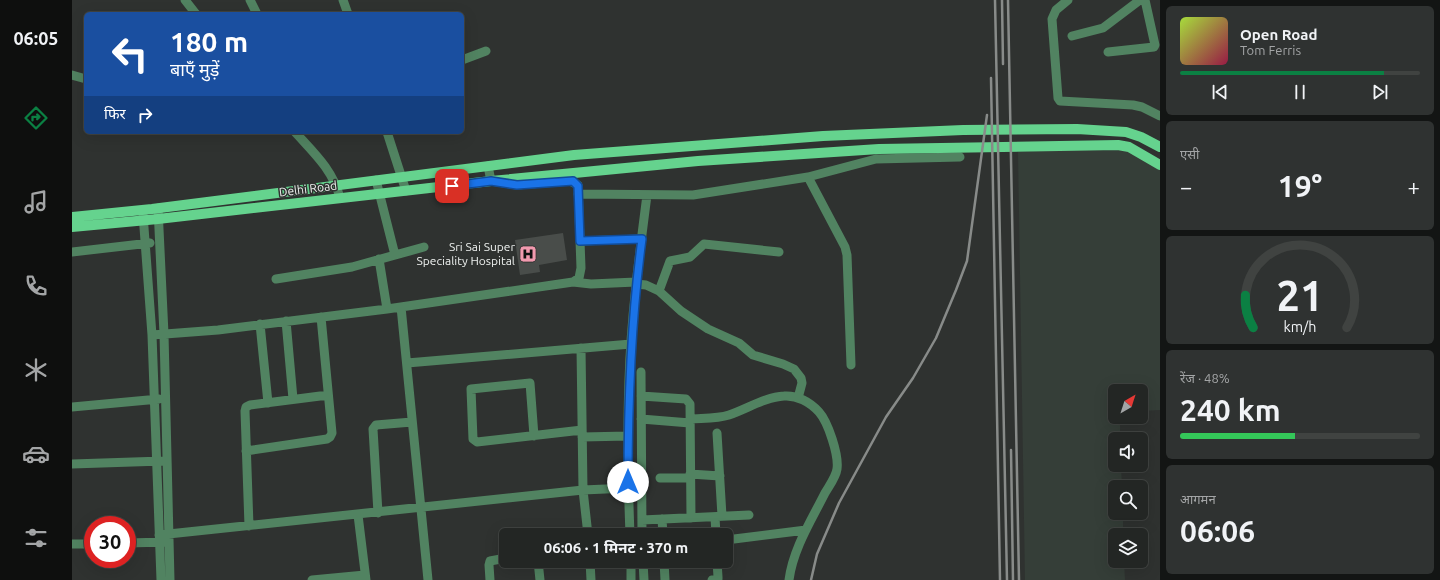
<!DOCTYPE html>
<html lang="hi">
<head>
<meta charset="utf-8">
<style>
	body { margin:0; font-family:Ubuntu,"Noto Sans Devanagari",sans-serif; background:#2f3231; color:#f1f3f6; height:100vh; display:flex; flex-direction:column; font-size:15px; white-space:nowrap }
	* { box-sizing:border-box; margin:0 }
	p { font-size:13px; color:#a3a5a6 }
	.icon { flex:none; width:22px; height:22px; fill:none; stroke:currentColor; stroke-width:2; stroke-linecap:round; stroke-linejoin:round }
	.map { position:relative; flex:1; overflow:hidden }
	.side { display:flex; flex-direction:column; gap:6px; padding:6px; background:#131514; width:280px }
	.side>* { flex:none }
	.banner { position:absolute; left:12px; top:12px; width:380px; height:122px; border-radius:6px; box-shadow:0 4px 16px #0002,0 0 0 1px #404341; background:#1a4fa0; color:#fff; overflow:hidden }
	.needle { width:26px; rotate:39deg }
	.fabs { position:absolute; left:1036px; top:384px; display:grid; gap:8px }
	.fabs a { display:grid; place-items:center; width:40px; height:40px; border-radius:6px; background:#232624; box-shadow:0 4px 16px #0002,0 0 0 1px #404341; font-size:20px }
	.speed { position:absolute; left:12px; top:516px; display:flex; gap:8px; font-size:20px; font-weight:700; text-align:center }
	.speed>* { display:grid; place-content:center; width:52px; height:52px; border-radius:50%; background:#232624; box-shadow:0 4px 16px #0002,0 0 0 1px #404341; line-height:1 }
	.speed .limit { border:6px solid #d22; background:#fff; color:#111 }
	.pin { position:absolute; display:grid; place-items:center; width:34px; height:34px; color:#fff; margin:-17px; border-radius:8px; box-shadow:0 2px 6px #0006 }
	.me { position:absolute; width:44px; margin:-22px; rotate:0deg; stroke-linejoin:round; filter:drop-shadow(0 0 3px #0008) }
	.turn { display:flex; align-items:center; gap:14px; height:84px; padding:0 20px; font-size:18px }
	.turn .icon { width:52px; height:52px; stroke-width:2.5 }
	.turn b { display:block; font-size:28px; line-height:34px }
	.then { display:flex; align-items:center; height:38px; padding:0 20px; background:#0003; gap:8px; font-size:15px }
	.big { font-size:30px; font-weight:700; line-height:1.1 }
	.side .tile { flex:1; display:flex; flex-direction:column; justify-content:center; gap:6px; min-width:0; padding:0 14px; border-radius:6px; background:#2f3231 }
	.side .dial { align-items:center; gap:0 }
	.dial svg { height:104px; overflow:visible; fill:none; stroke:#404341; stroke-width:7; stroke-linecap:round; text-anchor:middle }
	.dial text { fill:#f1f3f6; stroke:none }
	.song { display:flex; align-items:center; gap:12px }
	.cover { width:48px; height:48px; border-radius:6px; background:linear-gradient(135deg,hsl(80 70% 55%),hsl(340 70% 35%)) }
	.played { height:4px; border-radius:2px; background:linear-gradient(90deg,#0b8043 85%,#404341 85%) }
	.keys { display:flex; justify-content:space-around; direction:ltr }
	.heat { display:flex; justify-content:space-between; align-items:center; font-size:22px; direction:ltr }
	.charge { height:6px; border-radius:3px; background:linear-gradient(90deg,#34c759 48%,#404341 0) }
	.trip { position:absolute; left:427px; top:528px; width:234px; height:40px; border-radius:6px; background:#232624; box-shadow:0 4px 16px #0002,0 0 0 1px #404341; font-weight:700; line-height:40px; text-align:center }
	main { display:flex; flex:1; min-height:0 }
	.tabs { display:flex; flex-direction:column; width:72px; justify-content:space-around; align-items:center; background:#0e0f0e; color:#a3a5a6 }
	.tabs .icon { width:28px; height:28px }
	.tabs .active { color:#0b8043 }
	.tabs b { font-size:18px; color:#f1f3f6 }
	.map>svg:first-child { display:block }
	.built { fill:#353e38 }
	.building { fill:#494d4a }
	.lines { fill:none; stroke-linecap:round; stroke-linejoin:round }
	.minor { stroke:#518361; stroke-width:9 }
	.major { stroke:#65d38e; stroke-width:10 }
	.rail { stroke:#888b89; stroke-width:2.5 }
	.route-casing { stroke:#114b97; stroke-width:10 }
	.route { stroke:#1a73e8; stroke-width:7 }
	.labels { text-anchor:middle; stroke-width:3; stroke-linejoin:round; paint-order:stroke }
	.street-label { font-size:12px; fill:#eff2f0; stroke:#2f3230 }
	.poi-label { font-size:12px; fill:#eff2f0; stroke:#2f3230; text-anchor:end }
</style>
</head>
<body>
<main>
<nav class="tabs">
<b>06:05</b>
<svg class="icon active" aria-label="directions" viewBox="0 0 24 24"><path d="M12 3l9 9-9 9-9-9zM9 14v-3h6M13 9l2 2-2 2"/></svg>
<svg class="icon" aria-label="music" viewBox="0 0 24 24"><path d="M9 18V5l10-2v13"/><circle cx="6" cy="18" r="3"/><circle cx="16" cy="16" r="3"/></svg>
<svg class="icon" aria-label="phone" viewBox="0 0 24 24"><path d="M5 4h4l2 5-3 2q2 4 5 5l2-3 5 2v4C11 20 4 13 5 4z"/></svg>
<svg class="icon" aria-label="climate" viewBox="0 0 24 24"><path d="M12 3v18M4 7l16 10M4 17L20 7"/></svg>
<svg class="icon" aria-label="car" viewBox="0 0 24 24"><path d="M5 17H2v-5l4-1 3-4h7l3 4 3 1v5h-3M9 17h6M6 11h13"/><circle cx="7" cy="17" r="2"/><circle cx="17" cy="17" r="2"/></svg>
<svg class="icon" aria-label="filters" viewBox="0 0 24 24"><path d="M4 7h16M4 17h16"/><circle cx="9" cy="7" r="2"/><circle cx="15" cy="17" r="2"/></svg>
</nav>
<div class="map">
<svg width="1088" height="580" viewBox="0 0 1088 580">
	<rect width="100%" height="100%" fill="#2f3230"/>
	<!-- built -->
	<path class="built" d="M1062,145l26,18v247l-19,1v-20h-26v26h5v22h-5v26h6l1,22h-7v26h8v22h-8v26h9l1,19h-100l-7,-428z"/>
	<!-- building -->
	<path class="building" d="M491,233l4,27 -28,5 1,7 -20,3 -5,-35z"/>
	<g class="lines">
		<!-- minor -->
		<path class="minor" d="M113,0l11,14
			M178,0l7,14
			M271,0l5,14
			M996,0l-12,10 -4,9 6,79 2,3 73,4 9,2 18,9
			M1000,36l31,-8 37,-28
			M1036,52l46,-5 1,-2 -10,-45
			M390,60l24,-9
			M0,75l14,4
			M223,132c19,21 38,38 45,66
			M315,132l19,59
			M736,177l37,70 2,8 4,110
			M304,180l19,75
			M506,194l115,1 115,-18 68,-18 84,-2
			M86,208l6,126 6,246
			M71,214l9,121 9,245
			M508,241l62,-2
			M0,252l78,-9
			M307,259l8,50
			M204,279l76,-12 72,-20
			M501,282l18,2 45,-2
			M564,284l10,1 13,6 22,20 27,18 31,14 14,12 30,9 11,5 7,9 1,5 -4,15
			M587,291l11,-30 20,-4 14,-13 75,8
			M329,307l27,273
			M214,321l7,78
			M188,324l8,79
			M80,335l66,-5 169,-21 186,-27 6,-4 2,-10 -3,-83 -8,-4 -53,4 -26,-4 -3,-15
			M509,348l2,142 5,45
			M335,363l224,-19
			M569,372l1,163
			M569,396l45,3 4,5 1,114
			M0,407l87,-8
			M569,419l49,4
			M618,419c12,-1 27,0 39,-4 18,-6 36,-18 55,-19 13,-1 26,6 35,16 9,10 20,43 18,57 -1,8 -8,17 -12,24 -14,28 -32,56 -36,87
			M645,433l5,83
			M462,436l-4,-53 -59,6 2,50 4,3 105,-12
			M510,437l46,-1
			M174,451l81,-12 3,-2 2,-4 -11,-116
			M0,464l91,-3
			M618,474l30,2
			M588,478h30
			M306,513l-5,-84 3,-4 36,-3
			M286,515l8,65
			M643,517l1,18
			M590,519l1,16
			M570,520l107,-5
			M177,526l-4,-115 1,-4 4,-2 78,-10
			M87,535l424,-45 45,-2
			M558,535c-2,-52 -3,-103 -1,-155 2,-62 10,-123 18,-185
			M654,540l80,-10
			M55,543l39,-1
			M0,544h21
			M466,561l2,19
			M518,561l1,19
			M559,561v19
			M571,561l1,19
			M592,561l1,19
			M240,580l53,-5
			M418,580l-1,-15 1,-4 16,-3
			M640,580l6,-1v-2l-1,-16"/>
		<!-- major -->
		<path class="major" d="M0,217l80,-8 422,-54 249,-19 140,-6 114,-1 49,3 15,5 19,10
			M0,227l86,-8 333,-38 207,-20 181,-12 239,-4 11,2 31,18"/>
		<!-- rail -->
		<path class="rail" d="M923,0l12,580
			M930,0l1,64
			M936,0l11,580
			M919,78l9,502
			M939,450l2,130
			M739,580l6,-26 22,-51 47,-86 27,-39 23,-40 20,-48 11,-29 20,-146"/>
	</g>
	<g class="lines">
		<!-- route casing -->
		<g class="route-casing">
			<path id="route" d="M380,186l39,-5 26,4 56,-4 5,5 2,55 62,-2c-11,81 -14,161 -14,243"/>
		</g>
		<!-- route -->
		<use href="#route" class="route"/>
	</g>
	<!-- icons -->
	<defs>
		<g id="hospital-square" transform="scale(0.9)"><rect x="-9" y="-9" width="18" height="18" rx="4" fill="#f29aaf" stroke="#2f3230"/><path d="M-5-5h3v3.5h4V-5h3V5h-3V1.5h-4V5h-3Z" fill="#111"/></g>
	</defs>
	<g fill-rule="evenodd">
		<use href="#hospital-square" x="456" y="254"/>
	</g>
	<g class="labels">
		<!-- street labels -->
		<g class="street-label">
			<text transform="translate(236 189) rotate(-7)" y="4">Delhi Road</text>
		</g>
		<!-- poi labels -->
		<g class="poi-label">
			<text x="443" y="251">Sri Sai Super<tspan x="443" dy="14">Speciality Hospital</tspan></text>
		</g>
	</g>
</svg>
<div class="fabs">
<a><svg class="needle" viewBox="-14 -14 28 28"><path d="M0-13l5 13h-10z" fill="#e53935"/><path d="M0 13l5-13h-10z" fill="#a3a5a6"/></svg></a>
<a><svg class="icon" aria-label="sound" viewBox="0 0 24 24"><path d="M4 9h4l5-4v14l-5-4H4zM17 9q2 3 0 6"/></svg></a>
<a><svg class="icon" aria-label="search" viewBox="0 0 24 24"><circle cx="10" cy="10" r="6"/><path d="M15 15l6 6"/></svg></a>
<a><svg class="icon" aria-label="layers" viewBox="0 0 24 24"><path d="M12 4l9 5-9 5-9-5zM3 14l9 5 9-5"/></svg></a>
</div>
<div class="speed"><div class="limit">30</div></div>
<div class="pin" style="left:380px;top:186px;background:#d93025"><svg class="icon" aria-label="arrive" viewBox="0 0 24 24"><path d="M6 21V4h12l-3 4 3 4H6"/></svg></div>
<svg class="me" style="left:556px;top:482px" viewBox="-20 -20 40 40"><circle r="19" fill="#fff"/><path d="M0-13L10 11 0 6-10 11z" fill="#1a73e8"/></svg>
<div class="trip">06:06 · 1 मिनट · 370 m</div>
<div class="banner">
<div class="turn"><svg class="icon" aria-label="left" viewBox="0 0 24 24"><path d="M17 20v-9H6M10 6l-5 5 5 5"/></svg><div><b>180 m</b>बाएँ मुड़ें</div></div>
<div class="then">फिर<svg class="icon" aria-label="right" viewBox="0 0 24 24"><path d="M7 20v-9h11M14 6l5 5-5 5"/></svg></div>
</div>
</div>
<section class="side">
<div class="tile">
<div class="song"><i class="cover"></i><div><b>Open Road</b><p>Tom Ferris</p></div></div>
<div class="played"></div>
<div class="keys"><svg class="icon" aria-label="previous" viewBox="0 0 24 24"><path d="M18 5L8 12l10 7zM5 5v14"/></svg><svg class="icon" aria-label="pause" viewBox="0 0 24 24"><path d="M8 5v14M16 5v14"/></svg><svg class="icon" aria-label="next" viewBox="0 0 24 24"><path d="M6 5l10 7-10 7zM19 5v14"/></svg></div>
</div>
<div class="tile"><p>एसी</p>
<div class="heat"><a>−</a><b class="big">19°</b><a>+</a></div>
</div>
<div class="tile dial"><svg viewBox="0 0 100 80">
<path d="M14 69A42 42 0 1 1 86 69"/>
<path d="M14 69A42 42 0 0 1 8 44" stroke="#0b8043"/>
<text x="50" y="56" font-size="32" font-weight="700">21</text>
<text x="50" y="72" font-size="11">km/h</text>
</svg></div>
<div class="tile"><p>रेंज · 48%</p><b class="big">240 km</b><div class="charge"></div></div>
<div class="tile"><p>आगमन</p><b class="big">06:06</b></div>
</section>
</main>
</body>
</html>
